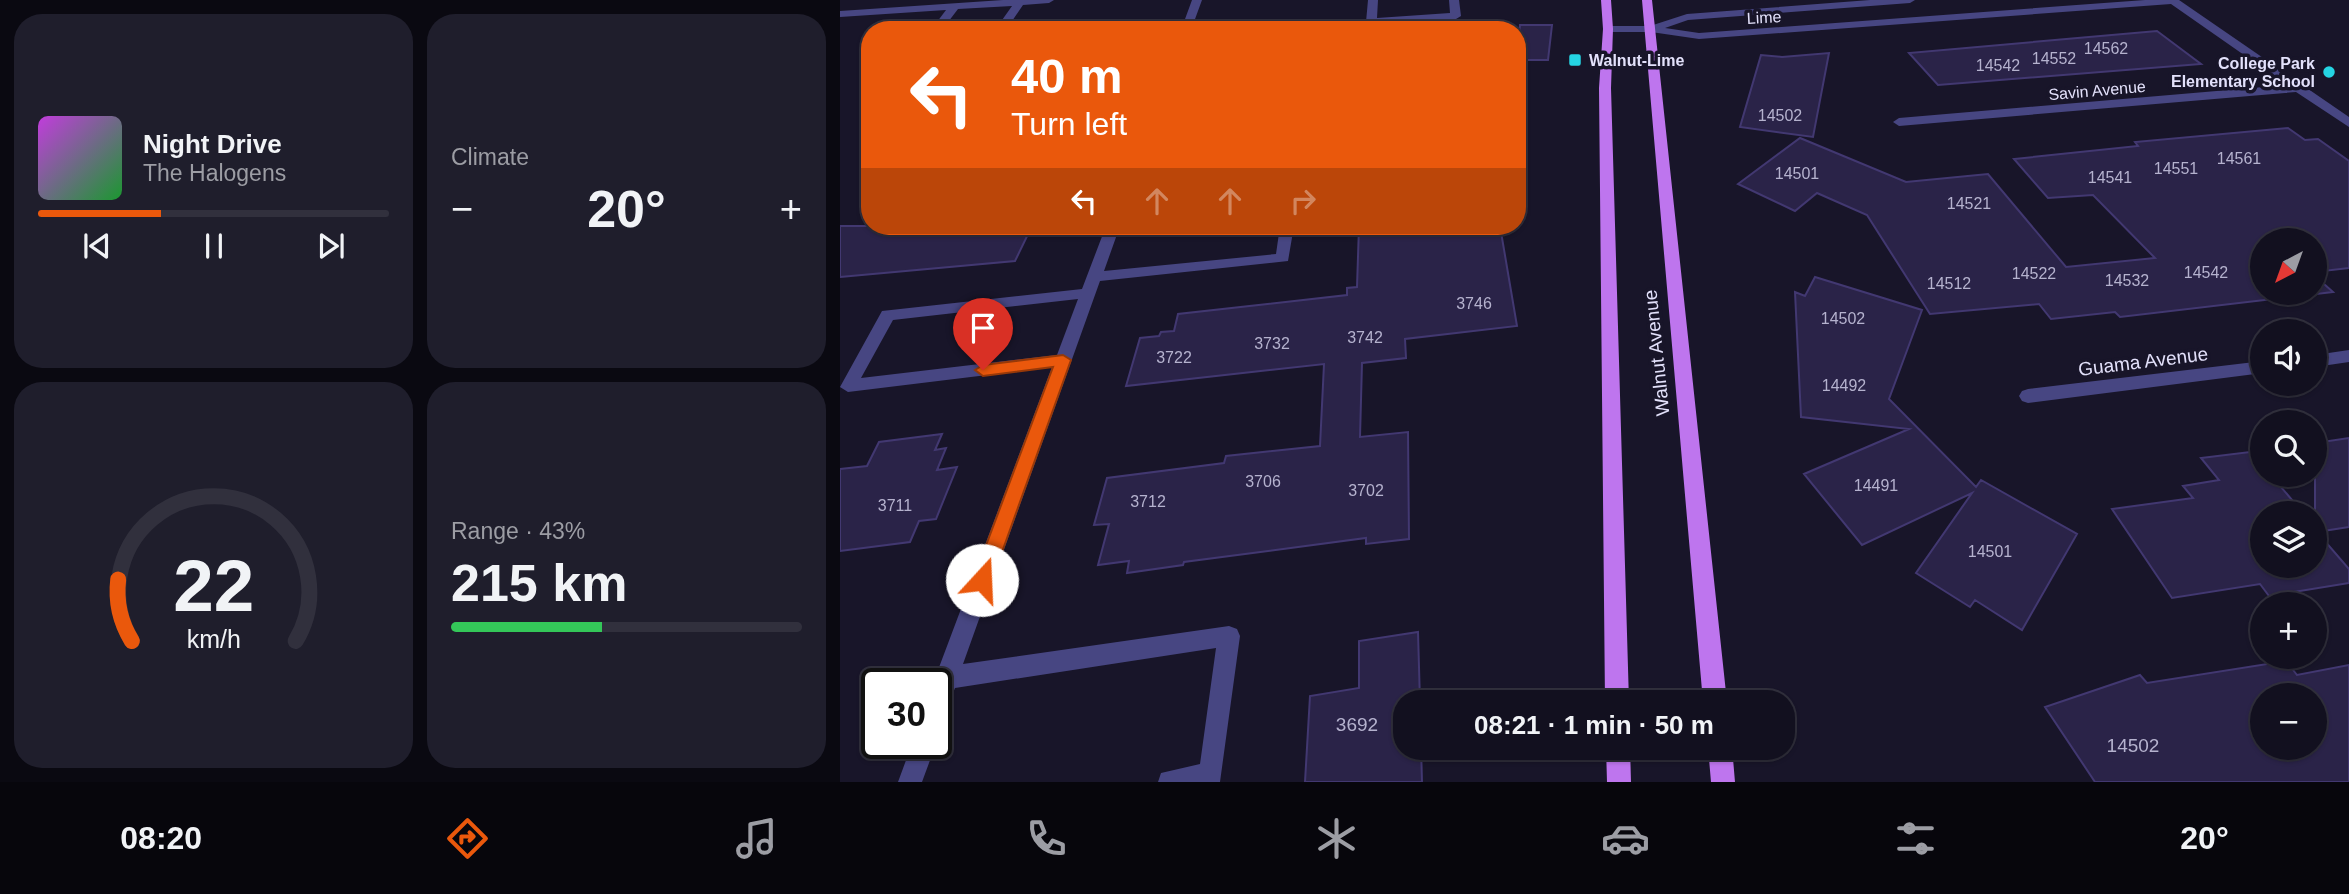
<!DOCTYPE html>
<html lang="en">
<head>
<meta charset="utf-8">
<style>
	body { margin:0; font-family:Arial,sans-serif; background:#1f1e2c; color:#f1f3f6; height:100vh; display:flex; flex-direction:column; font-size:26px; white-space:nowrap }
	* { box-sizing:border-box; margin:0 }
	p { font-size:23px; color:#9c9da4 }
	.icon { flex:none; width:38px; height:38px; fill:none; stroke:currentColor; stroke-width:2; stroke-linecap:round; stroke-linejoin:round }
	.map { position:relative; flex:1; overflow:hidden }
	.panel { display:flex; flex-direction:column; gap:14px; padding:14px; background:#0a0911; width:840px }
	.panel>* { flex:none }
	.top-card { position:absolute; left:21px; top:21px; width:665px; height:214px; border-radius:28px; box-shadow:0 2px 5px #0004,0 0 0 2px #31303d; background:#ea580c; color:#fff; overflow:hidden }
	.needle { width:46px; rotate:221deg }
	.fabs { position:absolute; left:1410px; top:228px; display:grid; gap:14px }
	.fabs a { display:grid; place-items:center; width:77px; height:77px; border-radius:50%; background:#12101f; box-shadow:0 2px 5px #0004,0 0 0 2px #31303d; font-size:35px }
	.speed { position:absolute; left:21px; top:668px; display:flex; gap:14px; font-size:35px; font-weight:700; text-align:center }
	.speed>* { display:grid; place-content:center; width:91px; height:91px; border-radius:50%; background:#12101f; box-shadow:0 2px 5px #0004,0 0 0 2px #31303d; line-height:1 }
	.speed .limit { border:4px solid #111; border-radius:10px; background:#fff; color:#111 }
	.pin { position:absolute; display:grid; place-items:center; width:60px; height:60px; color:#fff; margin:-72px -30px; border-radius:50% 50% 50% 0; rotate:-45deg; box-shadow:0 0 7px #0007 }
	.pin .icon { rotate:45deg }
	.me { position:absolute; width:77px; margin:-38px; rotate:20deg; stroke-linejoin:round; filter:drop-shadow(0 0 5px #0008) }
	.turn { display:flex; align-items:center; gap:24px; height:147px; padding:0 35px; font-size:32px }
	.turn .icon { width:91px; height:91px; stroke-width:2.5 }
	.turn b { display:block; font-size:49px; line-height:60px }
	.lanes { display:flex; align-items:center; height:66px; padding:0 35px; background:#0003; justify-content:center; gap:35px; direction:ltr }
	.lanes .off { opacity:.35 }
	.big { font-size:52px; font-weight:700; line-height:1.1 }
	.panel .tile { flex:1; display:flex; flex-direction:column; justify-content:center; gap:10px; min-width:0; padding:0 24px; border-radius:28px; background:#1f1e2c }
	.panel .dial { align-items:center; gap:0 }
	.dial svg { height:182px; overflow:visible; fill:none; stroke:#31303d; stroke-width:7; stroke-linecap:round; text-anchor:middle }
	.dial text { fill:#f1f3f6; stroke:none }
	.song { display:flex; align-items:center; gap:21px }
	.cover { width:84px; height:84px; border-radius:10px; background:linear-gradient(135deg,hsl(290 70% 55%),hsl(130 70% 35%)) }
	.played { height:7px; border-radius:4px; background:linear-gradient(90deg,#ea580c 35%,#31303d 35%) }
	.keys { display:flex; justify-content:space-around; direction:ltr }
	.heat { display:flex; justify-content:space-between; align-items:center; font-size:38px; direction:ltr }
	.charge { height:10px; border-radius:5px; background:linear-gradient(90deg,#34c759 43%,#31303d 0) }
	.panel .tiles { flex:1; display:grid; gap:14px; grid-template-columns:repeat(2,1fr) }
	.trip { position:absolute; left:553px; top:690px; width:402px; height:70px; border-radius:28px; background:#12101f; box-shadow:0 2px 5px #0004,0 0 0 2px #31303d; font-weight:700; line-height:70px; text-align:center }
	.menu { display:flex; height:112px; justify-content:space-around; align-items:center; background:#07060c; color:#9c9da4 }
	.menu .icon { width:49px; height:49px }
	.menu .current { color:#ea580c }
	.menu b { font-size:32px; color:#f1f3f6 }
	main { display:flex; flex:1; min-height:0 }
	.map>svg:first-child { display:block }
	.building { fill:#2a2348; stroke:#423871; stroke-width:2; fill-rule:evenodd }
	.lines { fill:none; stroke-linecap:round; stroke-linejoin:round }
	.minor { fill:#474682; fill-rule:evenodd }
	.major { fill:#be75ee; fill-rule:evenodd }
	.route { fill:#ea580c; stroke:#983908; stroke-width:2 }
	.poi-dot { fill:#25d4e3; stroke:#181529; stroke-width:2.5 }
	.labels { text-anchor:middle; stroke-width:7; stroke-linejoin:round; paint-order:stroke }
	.far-street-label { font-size:16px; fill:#e3e1fb; stroke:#181529 }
	.number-label { font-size:16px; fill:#b5b2ce }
	.far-poi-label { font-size:16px; font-weight:bold; fill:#e3e1fb; stroke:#181529; text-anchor:start }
	.street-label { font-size:19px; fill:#e3e1fb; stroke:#181529 }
	.near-number-label { font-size:19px; fill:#b5b2ce }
</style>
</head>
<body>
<main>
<section class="panel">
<div class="tiles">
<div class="tile">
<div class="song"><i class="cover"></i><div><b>Night Drive</b><p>The Halogens</p></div></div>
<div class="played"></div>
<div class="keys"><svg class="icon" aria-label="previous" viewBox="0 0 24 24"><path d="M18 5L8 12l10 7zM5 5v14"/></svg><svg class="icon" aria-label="pause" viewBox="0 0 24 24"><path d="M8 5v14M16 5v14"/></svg><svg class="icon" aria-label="next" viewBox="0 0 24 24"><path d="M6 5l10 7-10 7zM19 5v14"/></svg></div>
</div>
<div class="tile"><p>Climate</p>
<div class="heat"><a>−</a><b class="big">20°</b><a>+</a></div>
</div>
<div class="tile dial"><svg viewBox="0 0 100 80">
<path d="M14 69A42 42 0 1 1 86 69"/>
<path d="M14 69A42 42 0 0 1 8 42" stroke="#ea580c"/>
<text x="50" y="56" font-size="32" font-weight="700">22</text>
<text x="50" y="72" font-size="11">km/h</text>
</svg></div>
<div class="tile"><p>Range · 43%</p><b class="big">215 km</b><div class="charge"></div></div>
</div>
</section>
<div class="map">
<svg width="1509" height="782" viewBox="0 0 1509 782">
	<rect width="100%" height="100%" fill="#181529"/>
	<!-- building -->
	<path class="building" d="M680,25h32l-4,35h-31z
		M1317,31l44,33 -263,21 -29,-32z
		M989,53l-16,84 -73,-10 21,-72 21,2z
		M1448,128l17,12 13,-1 31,22v107l-34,4v-32h-52v52h52v-16l18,16 -213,25 -5,-5 -64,7 -12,-15 -109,10 -63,-99 -50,-22 -22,18 -57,-27 62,-46 106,44 82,-8 78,93 89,-9 -62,-63 -45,3 -34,-39 124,-13 -3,-4z
		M0,226h192l-17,35 -175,16z
		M519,226h141l17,100 -112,13 1,19 -44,5 -2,74 48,-5 1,107 -43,5v-6l-182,24 -1,3 -56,8 2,-12 -31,4 11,-41 -15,1 13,-47 117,-15 2,-7 94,-10 4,-82 -198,22 14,-48 19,-2 2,-4 13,-1 4,-17 169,-19v-7l10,-1z
		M975,277l107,33 -33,89 87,88 5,-7 96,54 -55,96 -47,-30 -5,7 -54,-34 56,-80 -110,52 -58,-71 105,-45 -108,-12 -6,-125 10,4z
		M102,434l-7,16 11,-2 -9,22 20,-3 -21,52 -17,2 -9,21 -70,9v-82l27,-3 12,-24z
		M1509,438v89l-32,5 32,37v14l-80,13 -9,-12 -88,14 -60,-89 81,-11 -10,-12 36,-6 -18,-22 49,-6 13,14v8h7l33,39h-40v52h52v-122z
		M578,632l2,70h-15v45h16l1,35h-117l5,-86 49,-8v-47z
		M1446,661l11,14 52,-10v117h-254l-50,-75 95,-32 7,8zM1423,695h52v52h-52z"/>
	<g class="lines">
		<!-- minor -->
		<path class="minor" d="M163,0h51l-5,3 -26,2 -17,25h-11l17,-24 -54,3 -16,21h-11l15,-20 -106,7v-6z
			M352,0h10l-11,30h-10z
			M528,0h10l-1,18 73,-5 -1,-13h10l2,16 -5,3 -85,6 -5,-3z
			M1030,0h45l-5,3 -222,17 -23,8 34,5 446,-33h34l170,117v10l-53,-35 -397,34 -6,-4 6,-4 388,-33 -116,-81 -472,35 -48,-7h-43l-5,-3 5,-3h42l37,-12z
			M266,226h14l-16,45 172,-17 4,-28h14l-6,35 -188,20 -137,383 266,-38 8,3 3,7 -20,146h-62l3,-9 39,-9 16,-116 -261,40 -11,27 -8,4 -1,-41 117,-311 -204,25 -8,-5 42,-76 200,-22zM238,299l-21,56 -196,23 32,-58z
			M1509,350v12l-34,5v-12z
			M1423,361v12l-235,30 -6,-2 -3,-5 3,-5 6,-2z
			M72,744h24l-14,38h-24z"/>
		<!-- major -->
		<path class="major" d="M761,0h10l2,29 -2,59 18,614h-24l-6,-614 4,-59z
			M802,0h10l75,702h-24z
			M766,747h24l1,35h-24z
			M868,747h24l3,35h-24z"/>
	</g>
	<!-- route -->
	<path class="route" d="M223,355l8,5 -79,220 -3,7 -7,2 -7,-2 -2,-7 80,-213 -70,9 -8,-6 8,-5z"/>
	<!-- markers -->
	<g class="poi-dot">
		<rect x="728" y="53" width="14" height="14" rx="3.5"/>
		<circle cx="1489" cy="72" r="7"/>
	</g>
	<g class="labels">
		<!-- far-street labels -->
		<g class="far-street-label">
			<text transform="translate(924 17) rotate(-3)" y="6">Lime</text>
			<text transform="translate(1257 90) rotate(-5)" y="6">Savin Avenue</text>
		</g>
		<!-- number labels -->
		<g class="number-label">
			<text x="1266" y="54">14562</text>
			<text x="1214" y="64">14552</text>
			<text x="1158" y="71">14542</text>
			<text x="940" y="121">14502</text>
			<text x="1399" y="164">14561</text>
			<text x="1336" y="174">14551</text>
			<text x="957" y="179">14501</text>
			<text x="1270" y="183">14541</text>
			<text x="1129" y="209">14521</text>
			<text x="1366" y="278">14542</text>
			<text x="1194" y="279">14522</text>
			<text x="1287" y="286">14532</text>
			<text x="1109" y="289">14512</text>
			<text x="634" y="309">3746</text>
			<text x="1003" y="324">14502</text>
			<text x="525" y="343">3742</text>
			<text x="432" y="349">3732</text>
			<text x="334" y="363">3722</text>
			<text x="1004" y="391">14492</text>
			<text x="423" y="487">3706</text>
			<text x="1036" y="491">14491</text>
			<text x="526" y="496">3702</text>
			<text x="308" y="507">3712</text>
			<text x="55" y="511">3711</text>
			<text x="1150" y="557">14501</text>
		</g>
		<!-- far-poi labels -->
		<g class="far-poi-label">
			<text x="749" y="66">Walnut-Lime</text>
			<text x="1475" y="69" text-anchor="end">College Park<tspan x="1475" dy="18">Elementary School</tspan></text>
		</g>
		<!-- street labels -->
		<g class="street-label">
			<text transform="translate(816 353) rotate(-96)" y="7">Walnut Avenue</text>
			<text transform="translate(1303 361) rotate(-7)" y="7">Guama Avenue</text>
		</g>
		<!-- near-number labels -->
		<g class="near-number-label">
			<text x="517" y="731">3692</text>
			<text x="1293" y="752">14502</text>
		</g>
	</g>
</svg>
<div class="fabs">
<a><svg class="needle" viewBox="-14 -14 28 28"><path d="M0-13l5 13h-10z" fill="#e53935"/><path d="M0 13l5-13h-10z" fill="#9c9da4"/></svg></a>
<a><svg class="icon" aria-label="sound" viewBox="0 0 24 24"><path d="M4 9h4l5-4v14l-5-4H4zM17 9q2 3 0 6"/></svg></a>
<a><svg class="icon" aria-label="search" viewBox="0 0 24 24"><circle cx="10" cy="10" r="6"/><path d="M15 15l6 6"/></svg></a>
<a><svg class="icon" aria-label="layers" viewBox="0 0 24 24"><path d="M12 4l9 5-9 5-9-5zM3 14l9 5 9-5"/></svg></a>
<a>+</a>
<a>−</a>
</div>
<div class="speed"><div class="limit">30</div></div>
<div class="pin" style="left:143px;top:370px;background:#d93025"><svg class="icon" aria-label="arrive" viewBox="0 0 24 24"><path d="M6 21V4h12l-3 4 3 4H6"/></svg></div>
<svg class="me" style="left:142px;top:580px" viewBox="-20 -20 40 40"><circle r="19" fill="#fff"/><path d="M0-13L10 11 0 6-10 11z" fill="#ea580c"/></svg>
<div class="trip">08:21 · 1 min · 50 m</div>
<div class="top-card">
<div class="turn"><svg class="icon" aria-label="left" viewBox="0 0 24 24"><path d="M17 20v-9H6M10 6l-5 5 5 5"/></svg><div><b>40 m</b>Turn left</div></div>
<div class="lanes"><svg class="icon" aria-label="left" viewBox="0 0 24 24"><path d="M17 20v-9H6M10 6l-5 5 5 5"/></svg><svg class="icon off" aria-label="ahead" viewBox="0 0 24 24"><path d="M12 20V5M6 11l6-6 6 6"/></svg><svg class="icon off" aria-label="ahead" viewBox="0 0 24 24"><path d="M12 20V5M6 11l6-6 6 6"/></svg><svg class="icon off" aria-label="right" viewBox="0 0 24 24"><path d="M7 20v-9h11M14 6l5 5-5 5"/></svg></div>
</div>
</div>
</main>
<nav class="menu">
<b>08:20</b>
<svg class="icon current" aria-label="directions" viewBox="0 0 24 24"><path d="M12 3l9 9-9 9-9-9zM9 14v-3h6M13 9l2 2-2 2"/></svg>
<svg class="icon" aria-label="music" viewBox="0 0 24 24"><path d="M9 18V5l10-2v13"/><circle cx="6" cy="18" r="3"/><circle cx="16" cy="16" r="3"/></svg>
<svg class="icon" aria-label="phone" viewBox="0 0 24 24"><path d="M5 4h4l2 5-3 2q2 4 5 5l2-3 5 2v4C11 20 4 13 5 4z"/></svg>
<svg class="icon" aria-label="climate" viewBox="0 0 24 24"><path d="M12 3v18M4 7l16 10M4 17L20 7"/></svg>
<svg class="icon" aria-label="car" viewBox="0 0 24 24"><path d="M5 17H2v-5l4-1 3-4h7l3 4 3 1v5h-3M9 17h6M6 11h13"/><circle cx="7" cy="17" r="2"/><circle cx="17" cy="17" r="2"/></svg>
<svg class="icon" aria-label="filters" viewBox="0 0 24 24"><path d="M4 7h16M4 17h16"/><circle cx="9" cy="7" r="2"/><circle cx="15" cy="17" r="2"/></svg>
<b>20°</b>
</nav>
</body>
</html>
